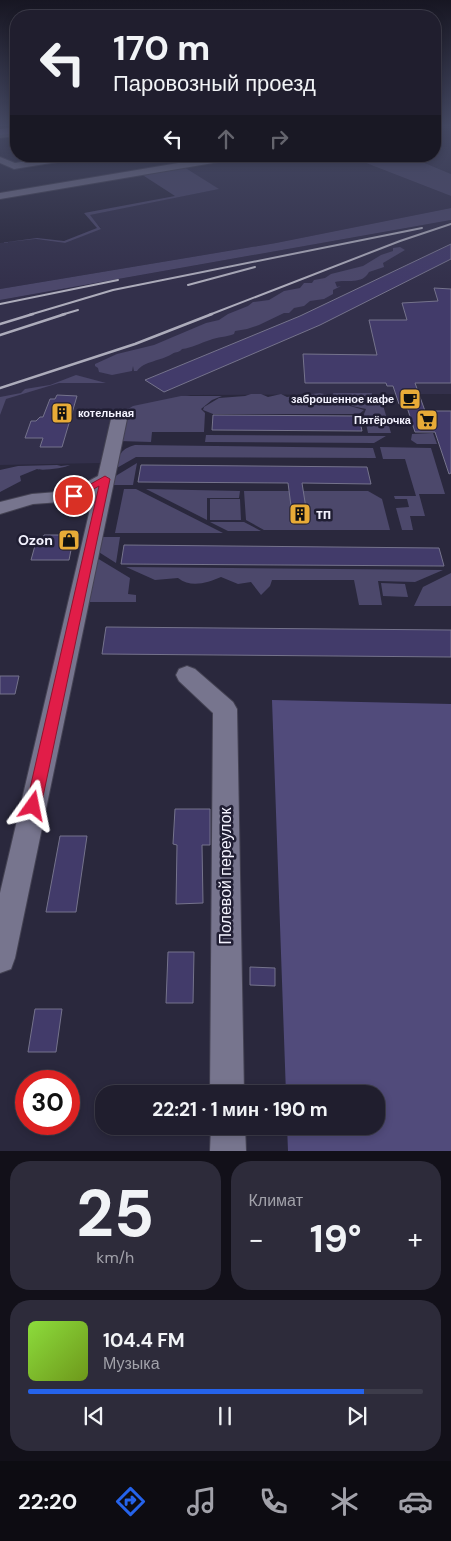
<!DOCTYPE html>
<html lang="ru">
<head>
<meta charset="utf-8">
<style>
	body { margin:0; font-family:"DM Sans",sans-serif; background:#2d2b3a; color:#f1f3f6; height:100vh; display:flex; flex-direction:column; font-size:19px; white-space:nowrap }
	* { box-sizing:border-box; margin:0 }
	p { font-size:16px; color:#a2a2aa }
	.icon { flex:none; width:28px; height:28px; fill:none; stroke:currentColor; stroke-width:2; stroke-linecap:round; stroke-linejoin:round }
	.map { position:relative; height:1151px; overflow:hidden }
	.drawer { display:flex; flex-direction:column; gap:10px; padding:10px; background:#121019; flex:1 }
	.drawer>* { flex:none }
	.top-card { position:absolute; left:10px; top:10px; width:431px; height:152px; border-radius:20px; box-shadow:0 2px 8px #0003,0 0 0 1px #3d3c4a; background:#201e2e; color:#f1f3f6; overflow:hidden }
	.speed { position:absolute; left:15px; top:1070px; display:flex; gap:10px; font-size:25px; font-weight:700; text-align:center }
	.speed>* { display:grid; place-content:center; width:65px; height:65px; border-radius:50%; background:#201e2e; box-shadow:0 2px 8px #0003,0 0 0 1px #3d3c4a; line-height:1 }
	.speed .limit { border:8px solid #d22; background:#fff; color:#111 }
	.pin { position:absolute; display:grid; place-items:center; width:42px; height:42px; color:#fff; margin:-21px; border:2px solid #fff; border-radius:50%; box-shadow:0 1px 5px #0007 }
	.me { position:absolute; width:55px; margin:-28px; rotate:12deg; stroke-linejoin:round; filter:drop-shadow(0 0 4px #0008) }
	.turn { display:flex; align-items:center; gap:18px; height:105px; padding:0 20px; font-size:22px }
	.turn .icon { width:65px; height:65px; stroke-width:2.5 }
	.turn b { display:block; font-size:35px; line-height:42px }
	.lanes { display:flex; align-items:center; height:48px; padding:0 20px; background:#0003; justify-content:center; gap:25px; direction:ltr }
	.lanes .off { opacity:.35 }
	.big { font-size:38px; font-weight:700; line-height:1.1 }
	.drawer .card { flex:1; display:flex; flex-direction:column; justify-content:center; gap:8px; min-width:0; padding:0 18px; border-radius:20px; background:#2d2b3a }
	.drawer .dial { align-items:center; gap:0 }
	.dial b { font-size:65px; line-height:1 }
	.song { display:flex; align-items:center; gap:15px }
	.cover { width:60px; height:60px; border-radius:8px; background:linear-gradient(135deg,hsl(90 70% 55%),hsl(80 70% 35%)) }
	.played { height:5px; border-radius:2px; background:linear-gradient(90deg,#2563eb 85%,#3d3c4a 85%) }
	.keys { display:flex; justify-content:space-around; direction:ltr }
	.heat { display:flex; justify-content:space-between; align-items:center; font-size:28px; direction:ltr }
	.drawer .tiles { flex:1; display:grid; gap:10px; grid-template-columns:1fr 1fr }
	.card:last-child { grid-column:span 2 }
	.trip { position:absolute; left:95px; top:1085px; width:290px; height:50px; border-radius:20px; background:#201e2e; box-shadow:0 2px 8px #0003,0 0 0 1px #3d3c4a; font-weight:700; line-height:50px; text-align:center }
	.dock { display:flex; height:80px; justify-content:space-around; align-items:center; background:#0d0c12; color:#a2a2aa }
	.dock .icon { width:35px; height:35px }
	.dock .current { color:#2563eb }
	.dock b { font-size:22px; color:#f1f3f6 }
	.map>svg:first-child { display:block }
	.built { fill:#33304b }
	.green { fill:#4c486b }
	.forest { fill:#514b7b }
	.building { fill:#423b6a; stroke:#75738c }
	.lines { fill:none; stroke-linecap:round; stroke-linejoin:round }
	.street-casing { stroke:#444253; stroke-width:2 }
	.primary-casing { stroke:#444253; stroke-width:2 }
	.street { fill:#77758e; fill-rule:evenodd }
	.primary { fill:#8a83be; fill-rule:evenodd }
	.rail-far1 { stroke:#adacbb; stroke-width:2 }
	.rail { stroke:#adacbb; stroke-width:2.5 }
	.route { fill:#e11d48; stroke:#92132f }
	.labels { text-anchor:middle; stroke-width:5; stroke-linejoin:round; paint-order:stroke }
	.far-poi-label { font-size:11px; font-weight:bold; fill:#f4f3ff; stroke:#201e33; text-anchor:end }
	.poi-label { font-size:14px; font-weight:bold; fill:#f4f3ff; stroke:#201e33; text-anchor:start }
	.near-street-label { font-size:16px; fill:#f4f3ff; stroke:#201e33 }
</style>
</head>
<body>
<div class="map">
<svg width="451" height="1151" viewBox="0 0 451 1151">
	<rect width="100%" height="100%" fill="#2a283d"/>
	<!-- built -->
	<path class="built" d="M435,124h16v50l-43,-18h27z
		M248,156h100l103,40v12l-175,35 -276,46v-46l36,-4 29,4 36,-15 -12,-13 129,-26 -34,-22z
		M451,220v174l-260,1 -63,15 -16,1 -11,52 -101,2v-165z"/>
	<!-- green -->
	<path class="green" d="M348,156h60l43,18v22z
		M184,167l35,22 -129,26 11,14 -36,14 -29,-4 -36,4 37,-5 27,3 33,-13 -13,-15 91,-17 -34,-22z
		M451,208v12l-451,80v-11l276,-46z
		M400,247l5,3 -22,13 1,4 -15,5c-7,13 -22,7 -34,10l2,5 4,-1 -8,4v4l-9,5 -14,2 -6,5 -10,2 -5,5h-5l-25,12 -12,4 -12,2 -1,3c-7,3 -17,3 -24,6 -10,3 -18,8 -28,9 -3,4 -5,2 -10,5 -11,7 -28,7 -35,17h-3l-1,-5 -1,5 -20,4 -13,-3 -1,-4 -3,-2v-2l22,-10 37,-9 52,-22 13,-3 9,-6 20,-8 5,-4 16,-2 15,-9 16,-3 4,-5h8l2,-3 11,-2 6,-4 32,-8 18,-11 12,-4v-3z
		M76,375l30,8h-47l-53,16 -6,16v-18l21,-4 4,-4 25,-4z
		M320,393l24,6 6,7 14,4 -5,4h-146l-10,-4 1,-3 15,-9 26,-2 6,-2h10l7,3 13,-3 6,3z
		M333,393h39v6l11,6 8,28h-23l-4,-19 2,-5 -14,-3 -5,-7 -13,-3z
		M181,396h41l-10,4 -11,9 4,4 -1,19h-52l-1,10 -32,-1 6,-30 8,-5z
		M433,433l4,11h-20l-6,-4 1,-6z
		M206,435l180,1 -12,7 -169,-1z
		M135,445l238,3 3,10 -240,-1 -21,12c4,-15 6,-20 20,-24z
		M380,447l51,1 14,46h-26l6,22h-15l3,14h-11l-6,-22 13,-1 -2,-8h-12l-1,-3h22l-11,-37h-22z
		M137,463l-4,22h-25l1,-5z
		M57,465l4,1 9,-1c-5,3 -28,6 -33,4l-17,7 1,5 -21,11v-22l18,-4z
		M124,489h12l87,44h-108z
		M146,489l94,2 -1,7h-32v22z
		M244,491h124l14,8 8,31h-126l-18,-10z
		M210,499h30l1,21h-31z
		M210,522h34l17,9h-33z
		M96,537h24l-4,26 -22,-14z
		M92,555l38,23 -2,16 8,1v7h-54z
		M126,567l317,3 -28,12 -37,-1 4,24h-23l-5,-25h-82l-2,6 -9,9 -10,-13 -13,2 -17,-7c-14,6 -30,11 -43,1l-23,2z
		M451,573v33h-37l9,-19z
		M381,583l24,1 3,13 -25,-1z"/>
	<!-- forest -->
	<path class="forest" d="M272,700l179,4v447h-163l-1,-25h89v-32h-90z"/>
	<!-- building -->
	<path class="building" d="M451,244v15l-131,66 -156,67 -19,-12 155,-64z
		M434,288l17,1v94h-36l10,28h26v62l-2,1 -14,-42h-20l-9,-28h-7l-6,-18h-6l-1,-3h-81l-2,-29 74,1 -8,-35h38l-5,-17 36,-2z
		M57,395l20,1 -15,51h-22l3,-9h-18l6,-17h5l4,-4h3l7,-18h5z
		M213,415l146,1 3,15 -150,-1z
		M141,465l226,2 4,17 -69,-1 6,38h-15l-5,-38 -150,-1z
		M44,535h30l-5,25h-38l5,-18h6z
		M124,545l315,3 5,18 -323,-2z
		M106,627l345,3v27l-349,-3z
		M0,676h19l-4,18h-15z
		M175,809h35v36h-8l1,58 -27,1 1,-59 -4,-1z
		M60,836h27l-11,76h-30z
		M168,952h26l-1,51h-27z
		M250,967l25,1v18l-25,-1z
		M35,1009h27l-6,43h-28z"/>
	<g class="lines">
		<!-- street casing -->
		<g class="street-casing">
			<path id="street" d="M16,132v4l-16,2v-4z
				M58,156h22l-4,3 -62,10 -14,-6v-6l15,6z
				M220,156h21l-4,3 -237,40v-6z
				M119,414l6,2 2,3 -112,539 -4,11 -11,4v-80l94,-401 -20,9 -41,3 -33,10v-12l32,-8 38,-3 28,-15 13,-57 2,-3z
				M187,666l8,3 38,33 4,7 7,385h-34l3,-381 -34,-32 -3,-6 3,-6z
				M211,1126h34l1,25h-36z"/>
		</g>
		<!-- primary casing -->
		<g class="primary-casing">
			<path id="primary" d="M16,127v6l-16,2v-6z"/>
		</g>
		<!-- street -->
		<use href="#street" class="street"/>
		<!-- primary -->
		<use href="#primary" class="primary"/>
		<!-- rail-far1 -->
		<path class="rail-far1" d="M188,285l67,-18
			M0,304l118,-24
			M29,315l84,-25 309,-62
			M61,315l17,-5
			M209,315l191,-74 51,-17"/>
		<!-- rail -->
		<path class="rail" d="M0,324l33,-10
			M0,335l65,-21
			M0,388l135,-44 77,-30"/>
	</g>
	<!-- sky -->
	<linearGradient id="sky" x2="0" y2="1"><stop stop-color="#171622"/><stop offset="0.44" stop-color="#444862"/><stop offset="1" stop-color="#444862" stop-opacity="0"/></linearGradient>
	<rect width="451" height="285" fill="url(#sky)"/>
	<!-- route -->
	<path class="route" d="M105,476l5,3 -69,327 -2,5 -6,2 -5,-2 -2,-5 73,-320 -21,12 -4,1 -5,-3z"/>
	<!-- icons -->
	<defs>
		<g id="cafe-square" transform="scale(1.125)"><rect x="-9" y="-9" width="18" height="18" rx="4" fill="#e8ab37" stroke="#201e33"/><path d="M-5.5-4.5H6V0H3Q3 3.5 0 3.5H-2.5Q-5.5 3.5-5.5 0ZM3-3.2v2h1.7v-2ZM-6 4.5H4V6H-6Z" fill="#111"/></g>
		<g id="building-square" transform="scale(1.125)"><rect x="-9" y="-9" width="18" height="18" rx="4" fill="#e8ab37" stroke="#201e33"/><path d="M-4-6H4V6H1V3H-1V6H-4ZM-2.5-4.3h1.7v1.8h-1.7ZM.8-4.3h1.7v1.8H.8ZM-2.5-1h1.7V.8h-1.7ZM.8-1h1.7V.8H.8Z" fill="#111"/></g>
		<g id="supermarket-square" transform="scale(1.125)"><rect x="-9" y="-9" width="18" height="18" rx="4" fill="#e8ab37" stroke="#201e33"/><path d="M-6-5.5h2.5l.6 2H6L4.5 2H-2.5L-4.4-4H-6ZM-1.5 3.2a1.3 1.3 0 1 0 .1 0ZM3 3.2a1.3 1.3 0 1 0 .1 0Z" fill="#111"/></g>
		<g id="shop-square" transform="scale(1.125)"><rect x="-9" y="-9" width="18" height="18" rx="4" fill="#e8ab37" stroke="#201e33"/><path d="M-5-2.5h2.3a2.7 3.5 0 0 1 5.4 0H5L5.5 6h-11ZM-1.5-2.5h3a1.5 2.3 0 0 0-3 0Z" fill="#111"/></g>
	</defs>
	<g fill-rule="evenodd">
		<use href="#cafe-square" x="410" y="399"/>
		<use href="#building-square" x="62" y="413"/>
		<use href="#supermarket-square" x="427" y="420"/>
		<use href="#building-square" x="300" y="514"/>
		<use href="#shop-square" x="69" y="540"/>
	</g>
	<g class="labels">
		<!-- far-poi labels -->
		<g class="far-poi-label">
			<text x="394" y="403">заброшенное кафе</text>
			<text x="78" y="417" text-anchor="start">котельная</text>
			<text x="411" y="424">Пятёрочка</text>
		</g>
		<!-- poi labels -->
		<g class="poi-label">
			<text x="316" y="519">тп</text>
			<text x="53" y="545" text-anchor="end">Ozon</text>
		</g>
		<!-- near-street labels -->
		<g class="near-street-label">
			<text transform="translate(225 876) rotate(-90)" y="6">Полевой переулок</text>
		</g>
	</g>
</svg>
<div class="speed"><div class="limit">30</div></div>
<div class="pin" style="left:74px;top:496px;background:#d93025"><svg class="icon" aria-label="arrive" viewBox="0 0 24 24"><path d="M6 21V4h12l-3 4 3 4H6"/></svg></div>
<svg class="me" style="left:33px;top:806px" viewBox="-20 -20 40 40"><path d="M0-17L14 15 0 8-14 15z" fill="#e11d48" stroke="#fff" stroke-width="4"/></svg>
<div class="trip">22:21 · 1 мин · 190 m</div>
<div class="top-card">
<div class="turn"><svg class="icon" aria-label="left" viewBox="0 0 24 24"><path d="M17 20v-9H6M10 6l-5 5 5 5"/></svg><div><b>170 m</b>Паровозный проезд</div></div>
<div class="lanes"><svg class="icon" aria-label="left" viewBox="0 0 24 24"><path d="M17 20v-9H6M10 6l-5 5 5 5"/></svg><svg class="icon off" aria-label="ahead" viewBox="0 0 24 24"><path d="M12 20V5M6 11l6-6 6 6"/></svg><svg class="icon off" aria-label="right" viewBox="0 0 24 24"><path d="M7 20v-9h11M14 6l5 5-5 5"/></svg></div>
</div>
</div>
<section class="drawer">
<div class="tiles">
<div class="card dial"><b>25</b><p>km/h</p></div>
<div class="card"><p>Климат</p>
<div class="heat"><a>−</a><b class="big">19°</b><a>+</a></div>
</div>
<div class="card">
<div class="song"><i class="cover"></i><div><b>104.4 FM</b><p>Музыка</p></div></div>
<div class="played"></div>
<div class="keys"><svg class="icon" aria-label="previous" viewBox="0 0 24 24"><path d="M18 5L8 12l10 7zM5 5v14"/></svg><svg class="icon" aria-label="pause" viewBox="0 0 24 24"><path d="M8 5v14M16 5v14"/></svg><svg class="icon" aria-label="next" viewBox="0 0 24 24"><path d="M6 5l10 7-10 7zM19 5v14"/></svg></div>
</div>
</div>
</section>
<nav class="dock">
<b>22:20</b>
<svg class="icon current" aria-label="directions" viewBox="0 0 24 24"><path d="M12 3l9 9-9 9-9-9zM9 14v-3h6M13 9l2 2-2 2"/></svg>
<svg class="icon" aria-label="music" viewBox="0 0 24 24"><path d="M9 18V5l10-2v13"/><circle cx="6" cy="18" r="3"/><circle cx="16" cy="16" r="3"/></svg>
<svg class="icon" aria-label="phone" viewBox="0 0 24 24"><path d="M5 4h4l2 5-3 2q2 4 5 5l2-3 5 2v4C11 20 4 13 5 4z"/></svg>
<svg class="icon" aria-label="climate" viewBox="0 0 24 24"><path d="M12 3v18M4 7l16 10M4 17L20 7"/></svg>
<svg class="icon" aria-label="car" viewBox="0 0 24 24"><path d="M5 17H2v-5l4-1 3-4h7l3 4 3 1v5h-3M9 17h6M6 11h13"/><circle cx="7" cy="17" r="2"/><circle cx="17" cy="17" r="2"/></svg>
</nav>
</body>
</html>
